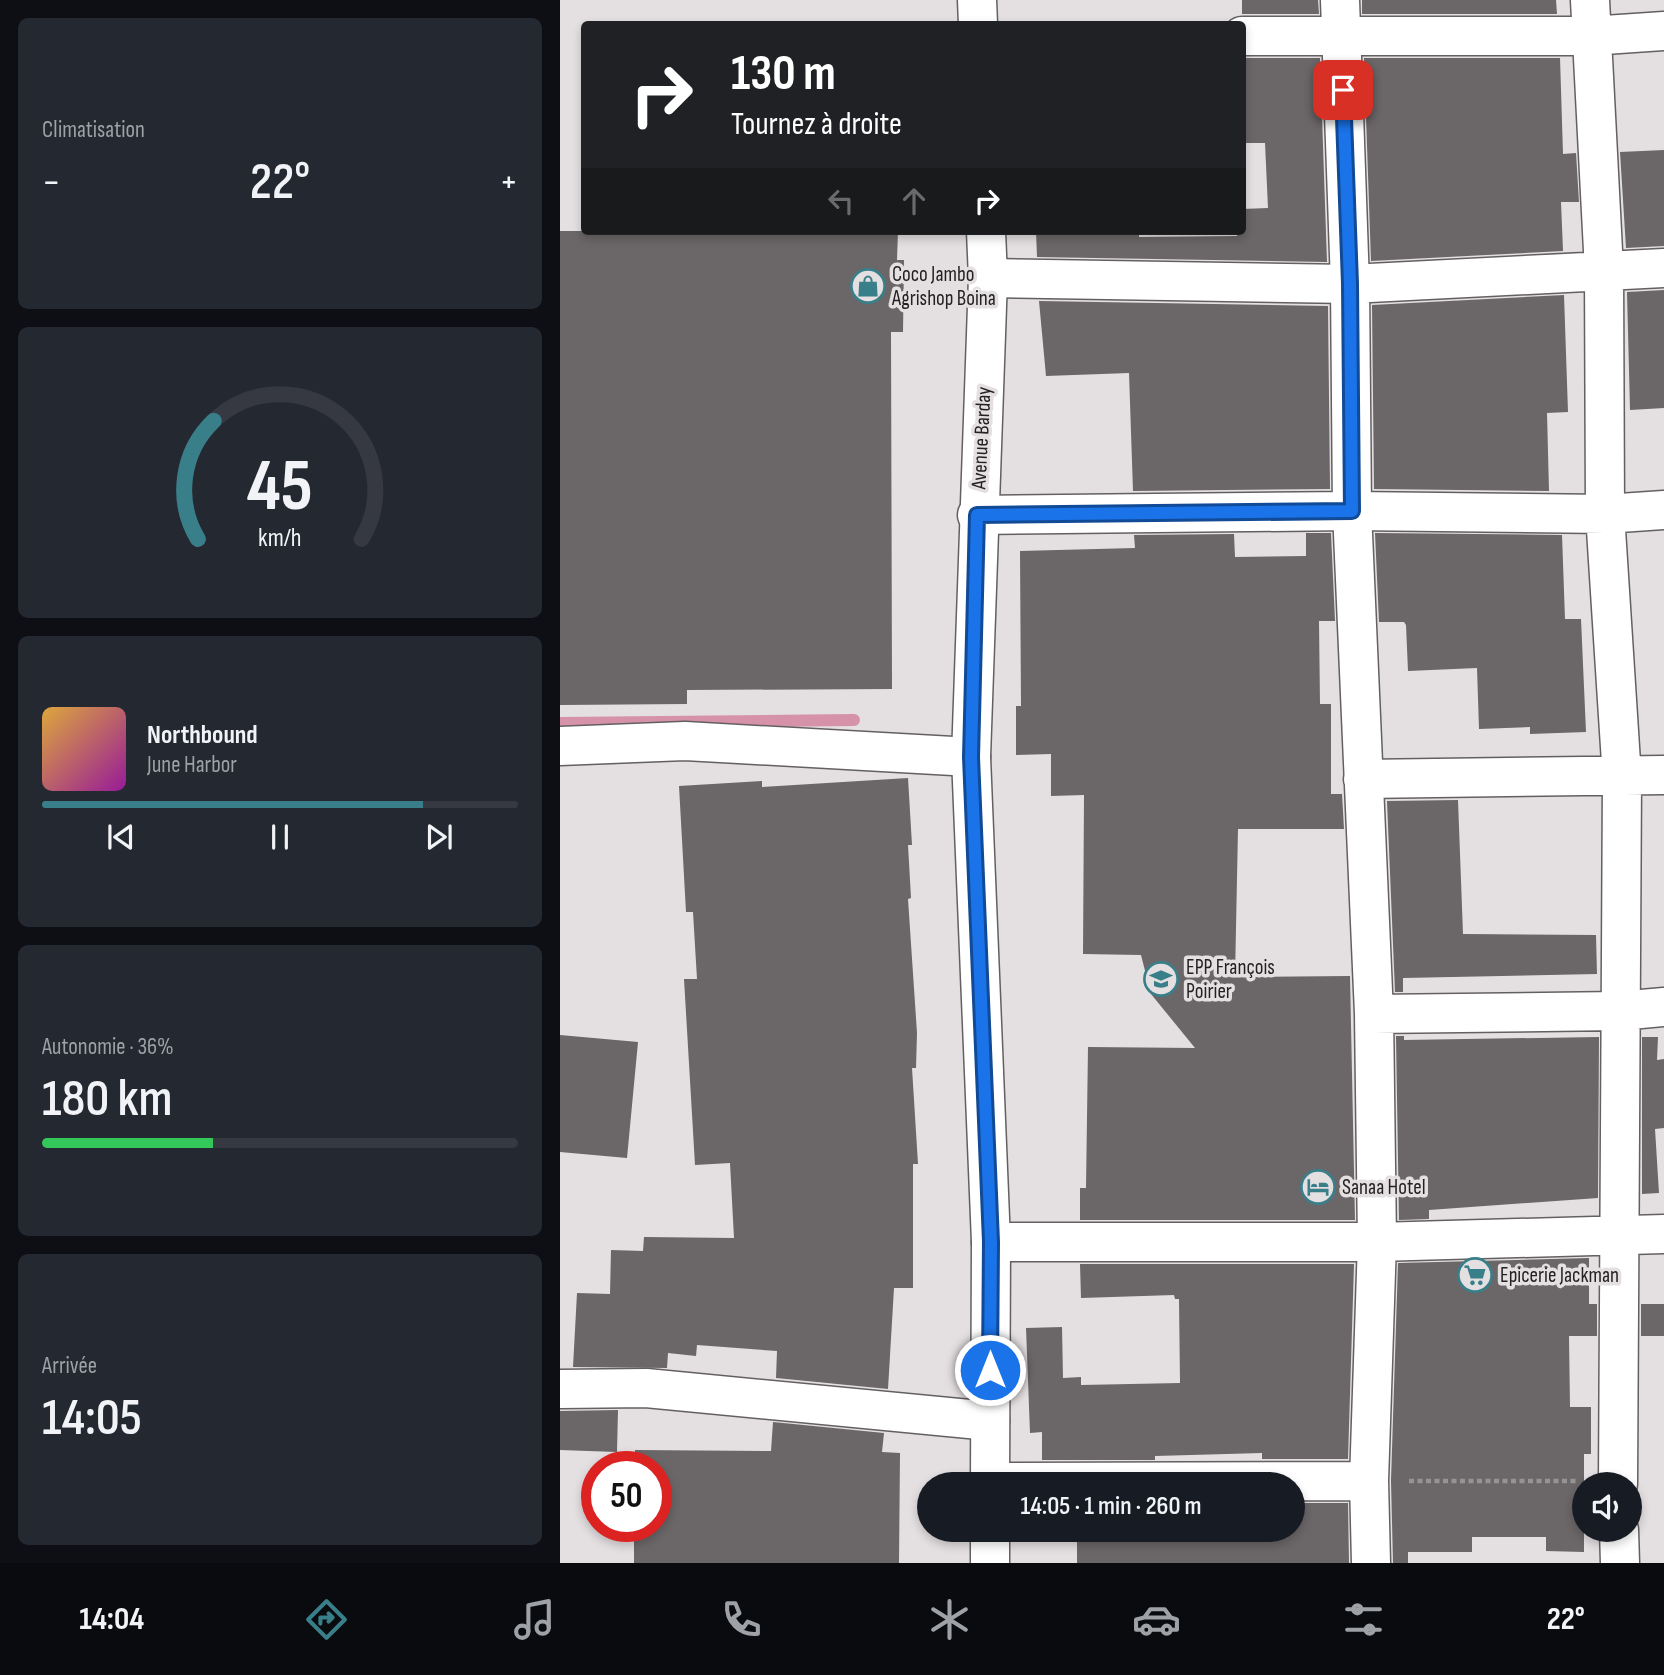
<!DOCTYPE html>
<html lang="fr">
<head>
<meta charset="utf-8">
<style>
	body { margin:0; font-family:"Sofia Sans Condensed",sans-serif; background:#242831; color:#f1f3f6; height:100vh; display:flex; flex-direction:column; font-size:26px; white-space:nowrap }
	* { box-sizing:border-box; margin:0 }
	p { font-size:23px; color:#9ea1a6 }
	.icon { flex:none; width:38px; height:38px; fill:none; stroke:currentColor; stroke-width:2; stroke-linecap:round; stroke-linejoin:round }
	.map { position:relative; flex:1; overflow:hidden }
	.side { display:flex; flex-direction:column; gap:18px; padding:18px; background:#0d0f14; width:560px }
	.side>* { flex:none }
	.hud { position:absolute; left:21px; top:21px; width:665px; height:214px; border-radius:7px; box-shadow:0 4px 10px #0003; background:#202124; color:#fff; overflow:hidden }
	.controls { position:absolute; left:1012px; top:1472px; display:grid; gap:14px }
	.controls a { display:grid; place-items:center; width:70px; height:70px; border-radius:50%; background:#171b24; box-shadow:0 4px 10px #0003; font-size:35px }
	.speed { position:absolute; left:21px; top:1451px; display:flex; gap:14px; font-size:35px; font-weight:700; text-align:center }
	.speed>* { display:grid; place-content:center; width:91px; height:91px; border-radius:50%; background:#171b24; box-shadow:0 4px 10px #0003; line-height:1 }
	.speed .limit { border:10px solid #d22; background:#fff; color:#111 }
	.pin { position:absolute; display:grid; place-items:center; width:60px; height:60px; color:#fff; margin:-30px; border-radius:14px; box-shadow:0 4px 10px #0006 }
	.me { position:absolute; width:77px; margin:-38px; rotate:0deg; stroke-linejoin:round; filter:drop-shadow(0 0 5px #0008) }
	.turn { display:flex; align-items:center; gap:24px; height:147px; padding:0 35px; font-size:32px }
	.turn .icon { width:91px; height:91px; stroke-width:2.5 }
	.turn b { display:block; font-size:49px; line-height:60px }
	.lanes { display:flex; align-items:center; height:66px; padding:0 35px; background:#0003; justify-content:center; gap:35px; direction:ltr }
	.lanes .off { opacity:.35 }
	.big { font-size:52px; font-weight:600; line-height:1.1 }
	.side .widget { flex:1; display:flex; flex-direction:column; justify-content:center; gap:10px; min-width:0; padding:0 24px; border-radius:10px; background:#242831 }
	.side .dial { align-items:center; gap:0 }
	.dial svg { height:182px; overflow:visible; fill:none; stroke:#363941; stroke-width:7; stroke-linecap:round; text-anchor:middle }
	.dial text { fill:#f1f3f6; stroke:none }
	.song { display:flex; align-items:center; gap:21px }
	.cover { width:84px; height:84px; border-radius:10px; background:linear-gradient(135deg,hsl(40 70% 55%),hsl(300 70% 35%)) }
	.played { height:7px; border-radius:4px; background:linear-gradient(90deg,#397f8a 80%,#363941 80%) }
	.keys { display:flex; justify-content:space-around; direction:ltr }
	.heat { display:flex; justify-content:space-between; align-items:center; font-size:38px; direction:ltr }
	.charge { height:10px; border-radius:5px; background:linear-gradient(90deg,#34c759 36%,#363941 0) }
	.trip { position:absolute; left:357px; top:1472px; width:388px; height:70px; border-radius:35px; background:#171b24; box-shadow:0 4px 10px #0003; font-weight:600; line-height:70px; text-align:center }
	.tab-bar { display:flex; height:112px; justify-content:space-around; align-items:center; background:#090b0e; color:#9ea1a6 }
	.tab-bar .icon { width:49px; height:49px }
	.tab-bar .selected { color:#397f8a }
	.tab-bar b { font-size:32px; color:#f1f3f6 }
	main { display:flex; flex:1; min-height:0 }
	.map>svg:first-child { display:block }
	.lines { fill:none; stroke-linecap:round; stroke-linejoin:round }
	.stream { stroke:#d692a8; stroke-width:12 }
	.building { fill:#6b6667 }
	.minor-casing { stroke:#646061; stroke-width:41 }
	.major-casing { stroke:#646061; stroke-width:41 }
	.path { stroke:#969394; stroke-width:4.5; stroke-dasharray:5 3.5; stroke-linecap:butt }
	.minor { stroke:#fff; stroke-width:38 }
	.major { stroke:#fff; stroke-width:38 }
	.route-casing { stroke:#114b97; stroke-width:18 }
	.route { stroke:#1a73e8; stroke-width:12 }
	.labels { text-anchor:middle; stroke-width:7; stroke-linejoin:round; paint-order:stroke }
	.poi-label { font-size:21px; fill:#232122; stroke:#e4dfe0; text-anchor:start }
	.street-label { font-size:21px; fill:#232122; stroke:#e4dfe0 }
</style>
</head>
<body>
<main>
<section class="side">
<div class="widget"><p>Climatisation</p>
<div class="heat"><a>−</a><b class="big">22°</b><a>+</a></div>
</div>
<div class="widget dial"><svg viewBox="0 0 100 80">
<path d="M14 69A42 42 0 1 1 86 69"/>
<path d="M14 69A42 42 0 0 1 21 17" stroke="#397f8a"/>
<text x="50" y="56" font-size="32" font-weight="700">45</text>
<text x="50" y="72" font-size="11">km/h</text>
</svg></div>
<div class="widget">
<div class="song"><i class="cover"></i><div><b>Northbound</b><p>June Harbor</p></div></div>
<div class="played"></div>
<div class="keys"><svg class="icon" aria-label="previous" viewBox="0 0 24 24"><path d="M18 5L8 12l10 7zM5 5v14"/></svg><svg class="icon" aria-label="pause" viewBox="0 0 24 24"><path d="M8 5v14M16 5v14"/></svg><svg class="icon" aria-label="next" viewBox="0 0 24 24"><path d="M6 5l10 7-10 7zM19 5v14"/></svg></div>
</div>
<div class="widget"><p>Autonomie · 36%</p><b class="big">180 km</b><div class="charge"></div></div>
<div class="widget"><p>Arrivée</p><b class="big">14:05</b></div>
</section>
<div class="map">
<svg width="1104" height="1563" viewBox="0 0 1104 1563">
	<rect width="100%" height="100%" fill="#e4dfe0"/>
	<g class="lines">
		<!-- stream -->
		<path class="stream" d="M0,723l294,-3"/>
	</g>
	<!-- building -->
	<path class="building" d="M682,0h76l1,14h-77z
		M802,0h194l1,14h-195z
		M682,58h78l7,204 -290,-5 -1,-26h103v6l98,-1v-5h5v-22l26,-1 -3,-65h-23z
		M804,58h196l3,96 13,-1 3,49h-18l2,49 -192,10z
		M1104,150v96l-38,2 -6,-96z
		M0,231h338l-1,29h7l-1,72h-12l1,357 -205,1v14l-127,1z
		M1104,290v118l-34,2 -3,-118z
		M1004,295l4,117 -21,1 2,78 -175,-2 -2,-184z
		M479,301l289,5 2,183 -197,2 -4,-118 -83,3z
		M746,533h25l4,88h-16l1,83h11v90h11l2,35h-106l-3,148 115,-1 5,244h-275v-32h6l2,-141 107,1 -44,-54 -10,-39 -58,-1 1,-159 -33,1v-42l-35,1v-49h5l-1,-155 115,-3 -1,-13 100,-1 1,23 71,-1z
		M815,533l187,2 3,84h16l5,113 -56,2v-7l-51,2 -2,-61 -69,3 -2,-46 -2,-3h-25z
		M348,778l4,67h-4l3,53 -3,1 9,134 -1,35h-4l6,96h-5v124h-19l-6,101 -112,-11 1,-27 -80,-6 -1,11 -28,-3 -1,15 -94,-1 4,-74 33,1 1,-44 32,1 1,-14 90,1 -4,-75 -35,2 -11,-186h13l-4,-67h-7l-7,-126 83,-5v6z
		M898,800l5,134 133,1 1,39 -194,4v14h-8l-8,-191z
		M0,1035l78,7 -11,116 -67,-6z
		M836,1036h8v4l195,-3 -1,161 -169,12v9l-30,1z
		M1082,1037h16l-1,23 7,-1v69l-9,1 4,64 -17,1z
		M1029,1258v46h8v32h-28l1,71h21v47h-7v98l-38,-1v-14h-74v15h-64v11h-15l-2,-82 7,-218z
		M520,1264h274l-6,195h-86v-6l-107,3v4h-113v-28l-12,1 -4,-105 36,-1 1,51 18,-1v8l99,-2 -1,-84h-4l-1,-4 -93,3z
		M1081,1304h23v32h-23z
		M58,1410l-1,42 -57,-2v-39z
		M213,1422l111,11 -2,19 18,1 -1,110h-265v-37h22v-60h-21v-16l136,1z
		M733,1503h55l1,60h-272v-33h216z"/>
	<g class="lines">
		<!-- minor casing -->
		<g class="minor-casing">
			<path id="minor" d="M780,0l10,284 2,227 22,503 3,228 -8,239 2,82
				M1030,0l14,270 1,244 17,264 -4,706
				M682,36h348l74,-5
				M428,278l362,6 314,-16
				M417,515l375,-4 253,3 59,-4
				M0,746l125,-5 286,16
				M803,779l301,-4
				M814,1014l245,-3 45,-4
				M431,1242h386l287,-8
				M0,1389l86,-1 344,33
				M430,1482l379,-1
				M1059,1530l1,33"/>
		</g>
		<!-- major casing -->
		<g class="major-casing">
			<path id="major" d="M417,0l1,24
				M426,231l2,47 -17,479 20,485 -1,242
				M430,1563v-33"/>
		</g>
		<!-- path -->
		<path class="path" d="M849,1481h170"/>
		<!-- minor -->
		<use href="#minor" class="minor"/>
		<!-- major -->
		<use href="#major" class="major"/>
	</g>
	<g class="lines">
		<!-- route casing -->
		<g class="route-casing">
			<path id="route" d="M430,1370l1,-128 -20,-485 6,-242 375,-4 -2,-227 -7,-194"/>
		</g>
		<!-- route -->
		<use href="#route" class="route"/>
	</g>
	<!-- icons -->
	<defs>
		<g id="shop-ring" transform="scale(1.75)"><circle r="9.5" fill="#e4dfe0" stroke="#397f8a" stroke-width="1.5"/><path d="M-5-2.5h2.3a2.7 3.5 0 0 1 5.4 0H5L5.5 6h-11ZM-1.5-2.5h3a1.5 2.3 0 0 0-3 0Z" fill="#397f8a"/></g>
		<g id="school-ring" transform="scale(1.75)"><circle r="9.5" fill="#e4dfe0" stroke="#397f8a" stroke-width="1.5"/><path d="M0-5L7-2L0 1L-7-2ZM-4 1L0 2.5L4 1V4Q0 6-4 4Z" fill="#397f8a"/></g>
		<g id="hotel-ring" transform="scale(1.75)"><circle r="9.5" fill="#e4dfe0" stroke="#397f8a" stroke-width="1.5"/><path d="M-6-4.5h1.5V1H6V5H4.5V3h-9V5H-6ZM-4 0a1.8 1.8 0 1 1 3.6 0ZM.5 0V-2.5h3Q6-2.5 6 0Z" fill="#397f8a"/></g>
		<g id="supermarket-ring" transform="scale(1.75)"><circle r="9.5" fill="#e4dfe0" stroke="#397f8a" stroke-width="1.5"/><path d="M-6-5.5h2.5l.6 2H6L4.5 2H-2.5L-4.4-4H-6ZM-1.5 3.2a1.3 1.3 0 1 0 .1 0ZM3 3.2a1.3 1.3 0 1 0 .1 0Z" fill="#397f8a"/></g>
	</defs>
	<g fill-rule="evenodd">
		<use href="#shop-ring" x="308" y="286"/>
		<use href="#school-ring" x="601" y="979"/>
		<use href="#hotel-ring" x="758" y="1187"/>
		<use href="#supermarket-ring" x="915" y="1275"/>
	</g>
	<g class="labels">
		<!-- poi labels -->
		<g class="poi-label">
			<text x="332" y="281">Coco Jambo<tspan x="332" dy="24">Agrishop Boina</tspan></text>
			<text x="626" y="974">EPP François<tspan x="626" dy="24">Poirier</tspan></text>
			<text x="782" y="1194">Sanaa Hotel</text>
			<text x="940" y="1282">Epicerie Jackman</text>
		</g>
		<!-- street labels -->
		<g class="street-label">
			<text transform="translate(421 438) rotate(-87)" y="7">Avenue Barday</text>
		</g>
	</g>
</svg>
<div class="controls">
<a><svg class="icon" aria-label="sound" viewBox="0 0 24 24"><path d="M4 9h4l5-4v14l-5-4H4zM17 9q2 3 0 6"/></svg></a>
</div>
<div class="speed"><div class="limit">50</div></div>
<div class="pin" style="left:783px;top:90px;background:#d93025"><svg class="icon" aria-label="arrive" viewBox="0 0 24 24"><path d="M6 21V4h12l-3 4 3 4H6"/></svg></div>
<svg class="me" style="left:430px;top:1370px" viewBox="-20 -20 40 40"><circle r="17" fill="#1a73e8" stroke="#fff" stroke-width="3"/><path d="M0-11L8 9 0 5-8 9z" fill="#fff"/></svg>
<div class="trip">14:05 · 1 min · 260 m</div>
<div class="hud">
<div class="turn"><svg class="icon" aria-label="right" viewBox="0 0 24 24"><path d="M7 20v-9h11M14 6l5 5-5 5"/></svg><div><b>130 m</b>Tournez à droite</div></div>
<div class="lanes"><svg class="icon off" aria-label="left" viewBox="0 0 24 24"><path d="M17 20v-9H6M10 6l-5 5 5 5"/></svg><svg class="icon off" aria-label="ahead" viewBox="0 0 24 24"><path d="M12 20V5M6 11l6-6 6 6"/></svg><svg class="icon" aria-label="right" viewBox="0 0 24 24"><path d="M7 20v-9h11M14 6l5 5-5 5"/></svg></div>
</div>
</div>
</main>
<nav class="tab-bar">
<b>14:04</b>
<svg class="icon selected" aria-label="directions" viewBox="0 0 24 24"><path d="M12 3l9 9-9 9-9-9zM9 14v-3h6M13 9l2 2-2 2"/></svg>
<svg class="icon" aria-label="music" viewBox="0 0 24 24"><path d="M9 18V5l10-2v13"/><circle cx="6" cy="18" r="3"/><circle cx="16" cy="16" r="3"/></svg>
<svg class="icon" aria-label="phone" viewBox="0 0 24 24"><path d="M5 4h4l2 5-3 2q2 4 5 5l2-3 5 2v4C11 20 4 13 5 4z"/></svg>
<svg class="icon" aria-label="climate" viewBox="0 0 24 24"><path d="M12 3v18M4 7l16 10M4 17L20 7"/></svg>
<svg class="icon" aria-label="car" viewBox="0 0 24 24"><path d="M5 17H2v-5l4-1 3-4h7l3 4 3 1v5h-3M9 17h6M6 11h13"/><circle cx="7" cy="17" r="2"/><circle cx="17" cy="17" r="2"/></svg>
<svg class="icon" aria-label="filters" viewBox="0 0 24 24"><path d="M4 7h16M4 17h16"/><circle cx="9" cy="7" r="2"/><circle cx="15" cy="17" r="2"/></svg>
<b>22°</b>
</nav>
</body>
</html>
